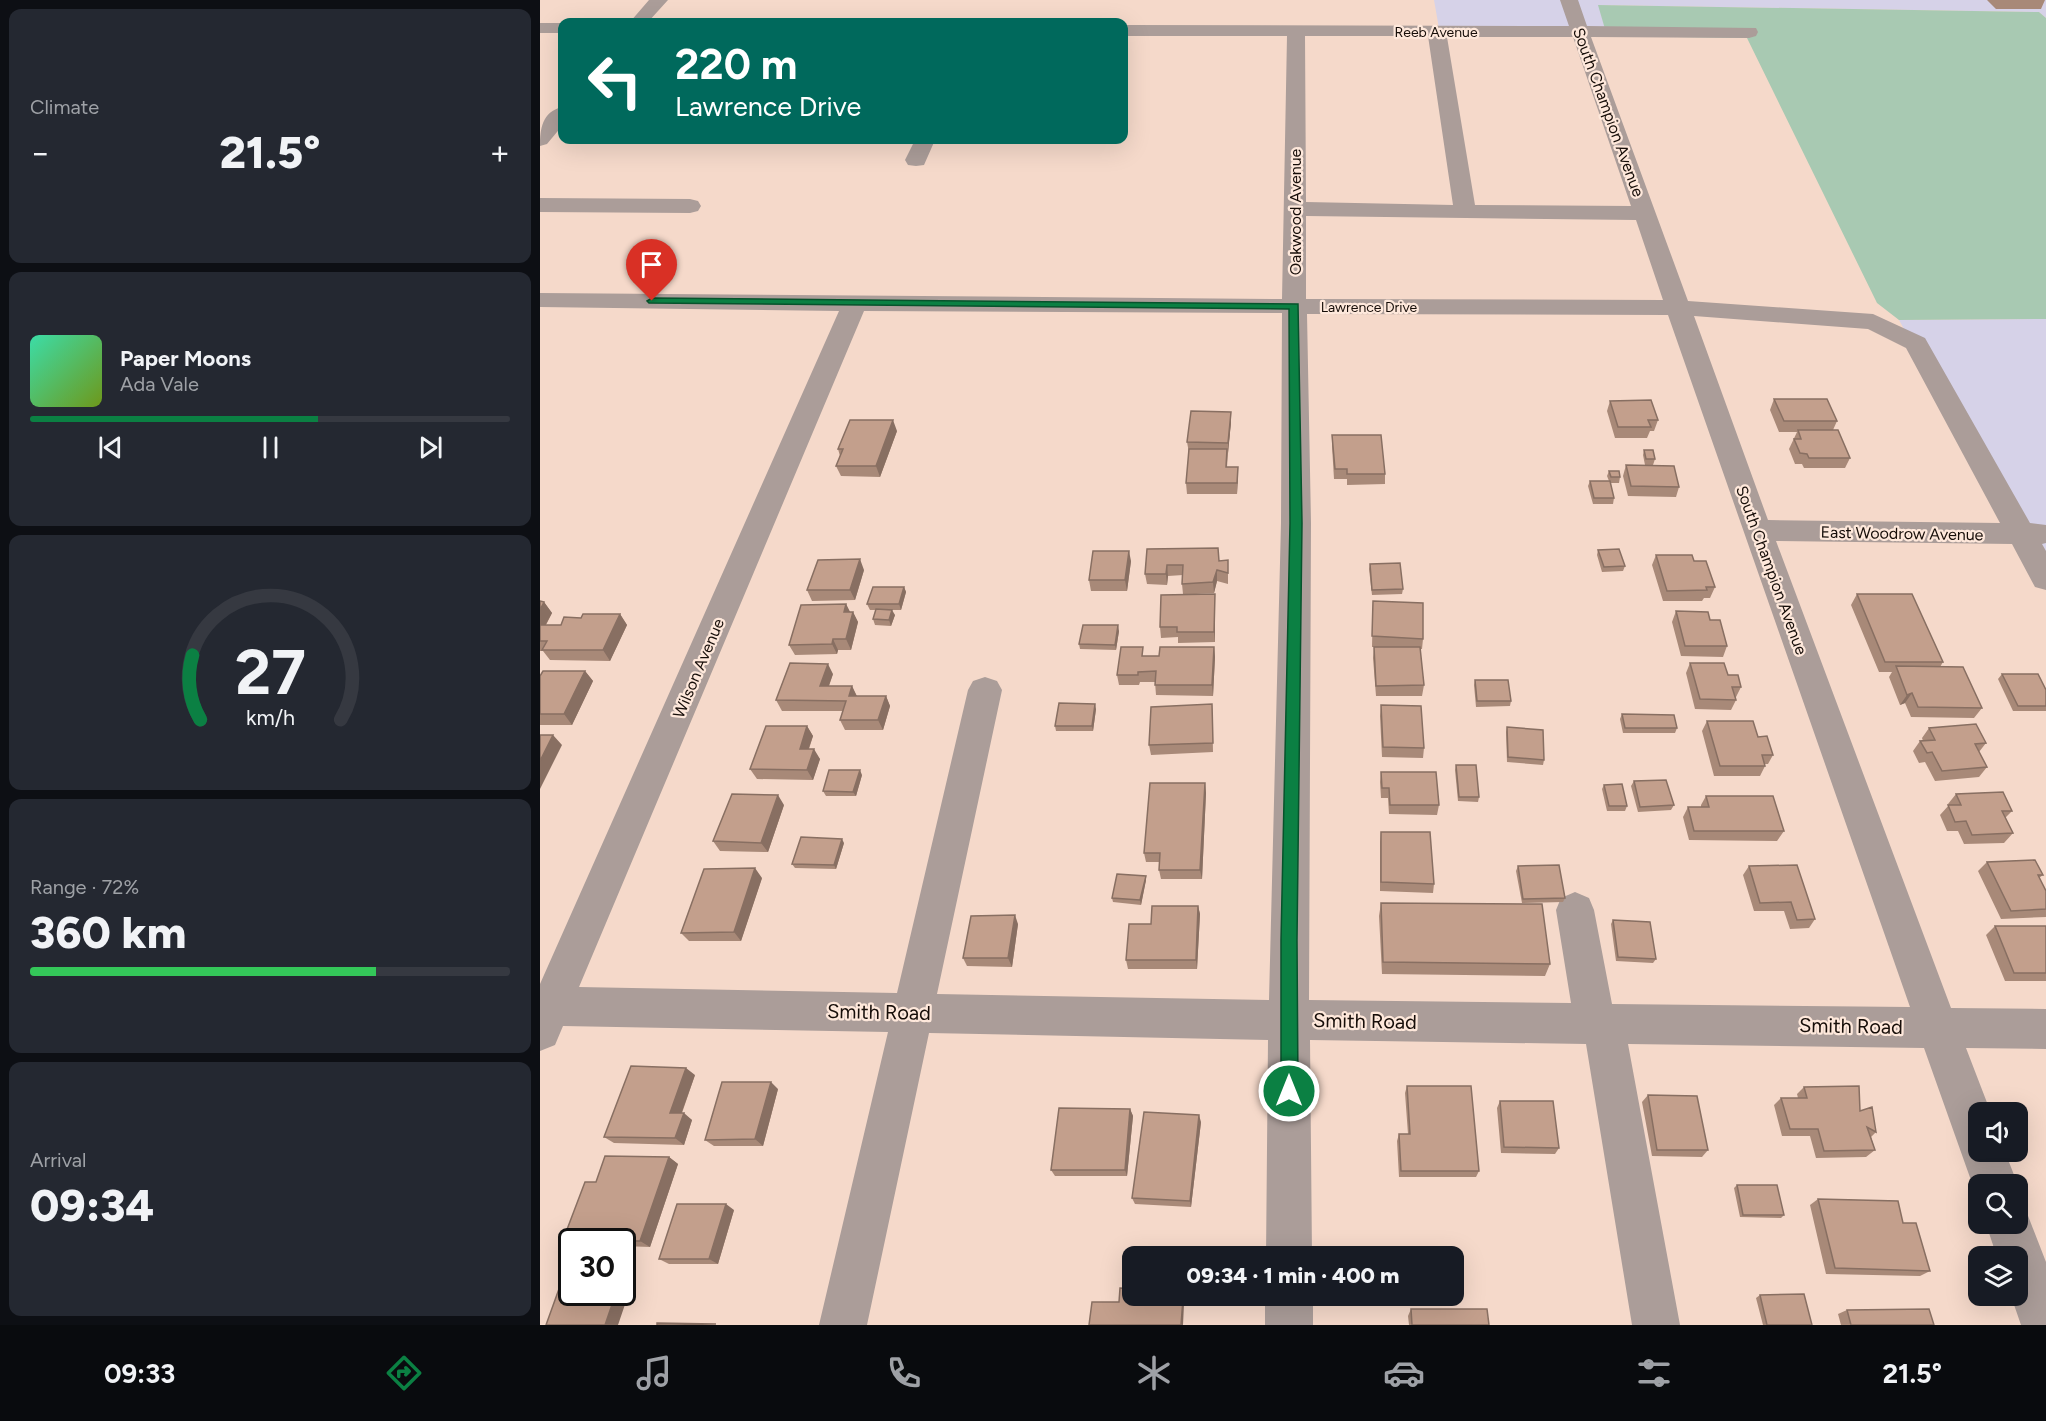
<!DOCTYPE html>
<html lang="en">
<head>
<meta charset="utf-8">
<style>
	body { margin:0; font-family:Figtree,sans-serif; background:#242831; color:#f1f3f6; height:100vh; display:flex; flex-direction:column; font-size:22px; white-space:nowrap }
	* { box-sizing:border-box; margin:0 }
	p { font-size:20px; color:#9ea1a6 }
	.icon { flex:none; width:33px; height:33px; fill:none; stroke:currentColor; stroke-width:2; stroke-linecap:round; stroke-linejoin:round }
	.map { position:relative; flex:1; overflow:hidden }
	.drawer { display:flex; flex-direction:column; gap:9px; padding:9px; background:#0d0f14; width:540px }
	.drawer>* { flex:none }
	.hud { position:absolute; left:18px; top:18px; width:570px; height:126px; border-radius:12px; box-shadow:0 6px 24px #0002; background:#00695c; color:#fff; overflow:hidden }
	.buttons { position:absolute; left:1428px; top:1102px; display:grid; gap:12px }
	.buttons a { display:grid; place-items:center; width:60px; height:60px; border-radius:12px; background:#171b24; box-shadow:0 6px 24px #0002; font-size:30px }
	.speed { position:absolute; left:18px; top:1228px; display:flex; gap:12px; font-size:30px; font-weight:700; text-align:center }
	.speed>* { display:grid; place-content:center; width:78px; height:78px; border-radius:50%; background:#171b24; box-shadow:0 6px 24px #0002; line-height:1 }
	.speed .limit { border:3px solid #111; border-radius:9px; background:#fff; color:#111 }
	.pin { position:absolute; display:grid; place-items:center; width:51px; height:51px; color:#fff; margin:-62px -26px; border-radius:50% 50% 50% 0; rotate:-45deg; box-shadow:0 0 6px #0007 }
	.pin .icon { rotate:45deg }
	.me { position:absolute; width:66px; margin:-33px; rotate:0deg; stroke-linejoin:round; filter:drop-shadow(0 0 4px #0008) }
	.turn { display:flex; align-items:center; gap:21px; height:126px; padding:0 18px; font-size:27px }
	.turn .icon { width:78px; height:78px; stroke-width:2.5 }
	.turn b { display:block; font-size:42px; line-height:51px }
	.big { font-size:45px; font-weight:800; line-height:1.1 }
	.drawer .card { flex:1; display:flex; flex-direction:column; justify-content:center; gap:9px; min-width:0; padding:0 21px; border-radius:12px; background:#242831 }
	.drawer .dial { align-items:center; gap:0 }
	.dial svg { height:156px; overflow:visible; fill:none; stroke:#363941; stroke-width:7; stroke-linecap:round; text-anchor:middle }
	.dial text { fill:#f1f3f6; stroke:none }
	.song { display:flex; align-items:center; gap:18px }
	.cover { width:72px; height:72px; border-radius:9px; background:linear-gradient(135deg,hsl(160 70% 55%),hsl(80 70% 35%)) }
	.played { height:6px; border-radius:3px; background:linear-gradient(90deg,#0b8043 60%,#363941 60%) }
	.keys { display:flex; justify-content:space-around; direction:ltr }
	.heat { display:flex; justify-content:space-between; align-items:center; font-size:33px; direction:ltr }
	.charge { height:9px; border-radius:4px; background:linear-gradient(90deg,#34c759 72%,#363941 0) }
	.trip { position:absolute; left:582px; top:1246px; width:342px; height:60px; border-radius:12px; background:#171b24; box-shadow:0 6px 24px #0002; font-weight:800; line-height:60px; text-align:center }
	.dock { display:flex; height:96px; justify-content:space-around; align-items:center; background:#090b0e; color:#9ea1a6 }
	.dock .icon { width:42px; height:42px }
	.dock .current { color:#0b8043 }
	.dock b { font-size:27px; color:#f1f3f6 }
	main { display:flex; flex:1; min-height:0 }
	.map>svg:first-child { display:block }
	.industrial { fill:#d6d2e8 }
	.green { fill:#a8c9b2 }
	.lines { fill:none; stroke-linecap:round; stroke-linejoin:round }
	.minor { fill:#ab9d99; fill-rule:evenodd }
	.wall { fill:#a88978 }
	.shaded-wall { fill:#886f62 }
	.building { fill:#c39f8c; stroke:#886f62; stroke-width:1.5 }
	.route { fill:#0b8043; stroke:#07532c; stroke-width:1.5 }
	.labels { text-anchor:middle; stroke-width:4.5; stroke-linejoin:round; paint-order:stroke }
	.far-street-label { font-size:14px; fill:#160d08; stroke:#fee8db }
	.street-label { font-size:16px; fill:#160d08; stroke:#fee8db }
	.near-street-label { font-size:20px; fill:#160d08; stroke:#fee8db }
</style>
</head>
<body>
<main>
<section class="drawer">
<div class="card"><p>Climate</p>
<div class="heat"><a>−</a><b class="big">21.5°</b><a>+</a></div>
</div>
<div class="card">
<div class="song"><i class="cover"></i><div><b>Paper Moons</b><p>Ada Vale</p></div></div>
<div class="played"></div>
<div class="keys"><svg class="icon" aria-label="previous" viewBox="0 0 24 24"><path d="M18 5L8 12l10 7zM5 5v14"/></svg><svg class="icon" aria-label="pause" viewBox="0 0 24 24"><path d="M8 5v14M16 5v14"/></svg><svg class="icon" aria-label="next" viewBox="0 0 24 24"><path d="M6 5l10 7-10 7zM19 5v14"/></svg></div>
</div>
<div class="card dial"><svg viewBox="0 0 100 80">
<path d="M14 69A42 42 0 1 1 86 69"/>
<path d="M14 69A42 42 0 0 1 10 36" stroke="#0b8043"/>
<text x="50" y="56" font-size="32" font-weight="700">27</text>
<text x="50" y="72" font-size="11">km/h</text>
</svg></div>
<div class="card"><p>Range · 72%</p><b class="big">360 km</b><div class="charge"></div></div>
<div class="card"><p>Arrival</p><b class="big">09:34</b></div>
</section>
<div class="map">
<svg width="1506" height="1325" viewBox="0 0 1506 1325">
	<rect width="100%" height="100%" fill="#f5d9ca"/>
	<!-- industrial -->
	<path class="industrial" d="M894,0h612v18l-7,-6 -440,-7 8,31 -167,-2z
		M1506,319v263l-147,-262z"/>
	<!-- green -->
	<path class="green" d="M1058,5l441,7 7,6v301l-147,1 -22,-17 -130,-265 -140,-2z"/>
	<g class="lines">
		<!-- minor -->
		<path class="minor" d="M109,0h19l-20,22h-18z
			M1020,0h18l9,26 169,2 2,4 -2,4 -7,2 -158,-1 97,264 185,13 52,24 105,185 16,2v18l-4,1 4,7v39l-11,-3 -23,-43 -236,-3 175,467 95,1v40l-80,-1 25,65h-13v39h27l13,33h-40v15l-54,-152 -296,-4 52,281h-48l-46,-281 -276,-4 2,217h-46l2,-217 -339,-7 -62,292h-48l69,-293 -325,-6 -8,19 -15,6v-67l299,-673 -299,-4v-14l742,6 5,-263h-163v-11l445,1zM765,36h123l25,169 -147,-3zM907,37h126l58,169 -156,-1zM766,216l330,4 27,80 -357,-1zM324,311l418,2 -1,210 -12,477 -332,-6 65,-304 -5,-9 -12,-4 -12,4 -5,9 -71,303 -318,-6zM767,314l361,1 242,692 -298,-3 -18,-94 -5,-12 -14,-6 -14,6 -5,12 15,93 -262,-3 2,-477zM1154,316l174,13 38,19 94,175 -232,-3z
			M0,23h22v10h-22z
			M22,107v19l-15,18 -7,2c0,-17 2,-34 22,-39z
			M375,140h20l-11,25 -8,1 -8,-1 -3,-5z
			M0,198l150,1 8,2 3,5 -3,5 -8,2 -150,-1z
			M1478,1205l7,3 21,54v63h-25l-10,-29h7v-39h-21l-11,-33h32z
			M725,1296h48v29h-48z"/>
	</g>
	<!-- wall -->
	<path class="wall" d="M1447,0h58l-4,9h-45z
		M1234,399l63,22 -4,9 17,28 -5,10h-41l-2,-4h-7l-6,-15 8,-17h-18l-9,-22z
		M1070,401l48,19 -4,11h-4l-3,7h-32l-8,-27z
		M691,412v10l-3,31 -1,14h11l-1,27h-50l-1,-11 3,-30 -2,-11z
		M357,431l-17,46 -39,-1 -5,-10 4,-10 -2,-7z
		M792,435l53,39v10l-38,1v-6h-13l-2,-33z
		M1104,450l11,9 -2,6h-8l-2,-10z
		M1086,465l53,22 -3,10 -48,-1 -5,-20z
		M1069,471l11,6 -1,6h-9l4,15 -1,6h-20l-5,-18 2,-5h19l-2,-5z
		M607,549l72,12 9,9v14l-11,-3 -3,12 -18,1h19v48l-37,1v-6l-17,1 -1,-11 23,-33 -1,-10 1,-9 -15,1 -1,9 -20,-1 -2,-10z
		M1058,550l27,16 -2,5 -21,1 -5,-17z
		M1116,555l38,6 21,26 -5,11h-6l-2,3h-39l-11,-36z
		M591,561l-4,30h-36l-2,-11z
		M830,564l33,25 -1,5 -30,1 -3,-26z
		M324,570l-9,30 -43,1 -5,-11z
		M364,587l2,5 -5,18h-17l11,5 -4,11 -16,-1 -2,-6 3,-9h-6l-3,-6z
		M1317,594l86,68 -3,5 42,41 -8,10 -63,-1 -6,-14 -5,2 -11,-28 3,-5h-13l-28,-67z
		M0,601l4,1 8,11 -6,12h15l20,-7 39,-4 7,11 -17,36 -60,-1 -7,-9h-3z
		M833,601l50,38 -1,10h-2l4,36 -2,11h-46l-3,-38 1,-11h11h-13z
		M306,604l4,8h3l5,10 -7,28h-13l-1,4 -42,1 -6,-10z
		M1136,611l51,35 -4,11 -42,-1 -9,-34z
		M579,631l-3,19 -36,-1 -1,-5z
		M674,647l1,10 -2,39 -57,-1 -1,-13h-15l-1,3h-20l-2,-10 27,-19h15z
		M1150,663l38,12 13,12 -5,10h-1l1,3 -5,10 -36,-1 -9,-36z
		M45,671l8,10 -21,44h-32v-49z
		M293,674l-4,12h23l5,10h29l4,10 -7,24h-38l-5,-10 3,-9h-61l-6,-11z
		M1462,674l44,16v21h-33l-15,-32z
		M935,680l36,21 -1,5 -34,1 -2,-22z
		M672,704l1,48 -62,3 -2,-10z
		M841,705l43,43 -1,10 -41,-1 -2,-41z
		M556,709l-3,22h-37l-1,-5z
		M1082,714l55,14 -2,5h-52l-3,-14z
		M1167,721l51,16 15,18 -5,9h-3v2l-5,10h-46l-12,-45z
		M267,726l6,10 -4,13 11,10 -7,21 -56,-1 -7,-10z
		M967,727l37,33 -1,5 -36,-3 -1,-30z
		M1389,728l57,15 -7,9 8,15 -8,10 -44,4 -10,-19 -6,1 -6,-12 7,-10h3l-1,-3z
		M916,765l23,32 -1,5 -20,-1 -3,-31z
		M841,772l58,33 -2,10 -48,-1 -1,-16h-7l-1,-16z
		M322,775l-6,21h-30l-3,-5z
		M1094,781l40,24 -3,5 -33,2 -7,-26z
		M665,783l1,10 -4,86h-41l-2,-9 1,-8h-14l-2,-9z
		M1064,785l23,21 -2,5h-18l-5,-22z
		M1416,794l56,17 -7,7 8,15 -9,10 -40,1 -6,-13h-11l-7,-16 9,-10 -1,-1z
		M1166,796l78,35 -7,10 -88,-1 -6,-23 5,-10h13v-2z
		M244,805l-16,47 -48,-1 -7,-10z
		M841,832l53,52 -1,9 -53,-2v-49z
		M304,843l-8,26 -41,-1 -3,-4z
		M1447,862l56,13 -4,3 7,13v26l-45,2 -23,-48z
		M978,866l47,32 -2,4 -41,1 -6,-32z
		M1209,866l66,53 -6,9 -19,1 -6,-18h-30l-11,-36z
		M606,876v4l-5,25 -28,-3 -1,-4z
		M222,878l-21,63h-52l-8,-8z
		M841,903l169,61 -5,12 -163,-2 -3,-58z
		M658,906l2,8 -3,55h-69l-2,-9 25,-36z
		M1073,920l43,39 -3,4 -37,-2 -5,-37z
		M478,924l-6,43 -45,-1 -4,-8z
		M1455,926h51v55h-41l-19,-46z
		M155,1075l-13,38 10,7 -8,25 -70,-2 -10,-6z
		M867,1086l72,85 -3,6h-77l-2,-36 2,-7h9l-3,-41z
		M1264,1087l56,24 16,21 -5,5 4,13 -9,7 -50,1 -6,-22h-28l-8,-31 7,-7h17l-1,-4z
		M238,1089l-15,57h-49l-9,-6z
		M1108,1095l60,55 -6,7 -50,-1 -10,-54z
		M960,1101l59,47 -4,6 -54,-1 -4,-45z
		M590,1109l3,7 -6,60h-72l-4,-6z
		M661,1122l-10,85 -56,-3 -3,-6z
		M129,1157l9,7 -28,83 -28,-1v-4h-50v2l-9,-4z
		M1197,1185l47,30 -3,3 -41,-1 -6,-29z
		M1278,1199l85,24 27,48 -10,5 -94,-2 -16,-69z
		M194,1210l-16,54h-49l-10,-5z
		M1220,1295l52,30h-49l-7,-27z
		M871,1309l78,16h-80l-1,-9z
		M1307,1310l87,15h-93l-3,-11z"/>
	<!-- shaded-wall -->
	<path class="shaded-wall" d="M691,412v10l-3,31v-10z
		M353,420l4,11 -17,46 -4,-11z
		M698,467v10l-1,17v-11z
		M589,551l2,10 -4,30 -2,-11z
		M320,559l4,11 -9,30 -5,-10z
		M627,565l1,11 -1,9 -1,-11z
		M677,570v11l-3,12 -1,-11z
		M364,587l2,5 -5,18 -2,-6z
		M675,594v48l-1,-10z
		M4,602l8,11 -12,22v-25z
		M306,604l5,10 -7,-2z
		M352,610l3,5 -4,11 -2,-6z
		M313,612l5,10 -7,28 -5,-11z
		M80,614l7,11 -17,36 -7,-11z
		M578,625l1,6 -3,19 -1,-5z
		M293,639l5,11 -1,4 -5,-10z
		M674,647l1,10 -2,39 -1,-11z
		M288,664l5,10 -8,22 -5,-10z
		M45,671l8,10 -21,44 -8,-11z
		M312,686l5,11 -8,-1z
		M1372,693l-7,10 -5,2 7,-10z
		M346,696l4,10 -7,24 -5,-10z
		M555,704l1,5 -3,22 -1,-5z
		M267,726l6,10 -8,23 -5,-10z
		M13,735l9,10 -22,44v-28z
		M274,749l6,10 -7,21 -6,-10z
		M320,770l2,5 -6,21 -3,-4z
		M665,783l1,10 -4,86 -2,-9z
		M238,795l6,10 -16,47 -7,-9z
		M302,839l2,4 -8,26 -2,-4z
		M215,868l7,10 -21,63 -7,-9z
		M606,876v4l-5,25 -1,-5z
		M658,906l2,8 -3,55 -1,-9z
		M475,915l3,9 -6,43 -4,-9z
		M146,1068l9,7 -16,45 -9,-7z
		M231,1082l7,7 -15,57 -8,-7z
		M590,1109l3,7 -6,60 -2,-6z
		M144,1113l8,7 -8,25 -9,-7z
		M659,1115l2,7 -10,85 -1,-6z
		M129,1157l9,7 -28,83 -10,-6z
		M186,1204l8,6 -16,54 -9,-5z
		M82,1276l11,5 -15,44h-13l11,-32h6z
		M643,1299l1,5 -1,21h-2z"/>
	<!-- building -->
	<path class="building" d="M1234,399h53l10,22h-53z
		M1111,400l7,20h-10l3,7h-33l-8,-26z
		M651,411l40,1 -3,31 -41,-1z
		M310,420h43l-17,46h-40l7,-17h-5z
		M1258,430h40l12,28h-41l-2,-4 -7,-1 -6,-14h7z
		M792,435h49l4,39h-38v-5h-12z
		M649,449h38l-1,18h12l-1,16h-51z
		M1104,450h9l2,9h-9z
		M1086,465l48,1 5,21 -48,-1z
		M1069,471h10l1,6h-9z
		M1050,481h20l4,17h-20z
		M678,548l1,13 9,-1v13l-11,-3 -4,12 -31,2 1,-19h-16l-1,9h-21l2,-25z
		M1079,549l6,17 -21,1 -6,-17z
		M553,551h36l-4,29h-36z
		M1116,555h36l2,6h12l9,26h-9l1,3 -40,1z
		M320,559l-10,31h-43l11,-30z
		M860,563l3,26 -31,1 -2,-26z
		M333,587h31l-5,17h-32z
		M675,594l-1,38h-37v-5h-17l1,-32z
		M1317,594h55l31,68h-58z
		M0,601l4,1 -4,8z
		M833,601l50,2v36l-51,-3z
		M306,604l-2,8h9l-7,27h-13l-1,5 -43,1 12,-40z
		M336,609l16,1 -3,10 -16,-1z
		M1136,611l32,1 2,8h10l7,26h-42z
		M43,614h37l-17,36h-61l5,-9h-7v-16h21l3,-8 17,1z
		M543,625h35l-3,20 -36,-1z
		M581,647h22l-1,9h17l1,-9h54l-2,38h-57l1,-14 -18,1v3h-21z
		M834,647h46l4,38 -48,1z
		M250,663l38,1 -8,22h32l-3,10h37l-8,24h-38l6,-19 -70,-1z
		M1150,663h34l4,12h10l3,12h-9l4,13 -36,-1z
		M1356,666l67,1 19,41 -64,-1 -6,-14 -5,2z
		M3,671h42l-21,43h-24v-38z
		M1462,674h36l8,16v16h-28z
		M935,680h33l3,21h-34z
		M519,703l36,1 -3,22h-37z
		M672,704l1,39 -64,2 2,-38z
		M841,705l40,1 3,42 -41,-1z
		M1082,714l52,1 3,13h-52z
		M1167,721h46l5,16 9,-1 6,19h-11l3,11h-45z
		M1436,724l10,19 -11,1 12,23 -45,4 -10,-19 -5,1 -7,-12 15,-1 -6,-12z
		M226,726h41l-7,23h14l-7,21 -57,-1z
		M967,727l36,3 1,30 -36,-3z
		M0,735h13l-13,26z
		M916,765h20l3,32h-20z
		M289,770h31l-7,22 -30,-1z
		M841,772h55l3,33h-49l-1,-17h-7z
		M1126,780l8,25 -34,2 -6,-26z
		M610,783h55l-5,87h-41l1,-17h-16z
		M1082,784l5,22h-18l-5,-21z
		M1463,792l9,19h-10l11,22 -41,2 -6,-14 -11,1 -7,-17h13l-5,-11z
		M192,794l46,1 -17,48 -48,-2z
		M1166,796h67l11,35h-90l-6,-24h21z
		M841,832h49l4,52 -53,-2z
		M261,837l41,2 -8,26 -42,-1z
		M1495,860l8,15h-5l8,16v18l-35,2 -24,-49z
		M1019,865l6,33 -42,1 -5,-33z
		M1257,865l18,54 -18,1 -6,-18 -31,1 -11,-37z
		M215,868l-21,64 -53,1 23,-64z
		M577,874l29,2 -6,24 -28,-2z
		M841,903l161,1 8,60 -167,-2z
		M612,906h46l-2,54h-70l3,-36h22z
		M475,915l-7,43h-45l8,-42z
		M1073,920l37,2 6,37 -38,-2z
		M1455,926h51v47h-32z
		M91,1066l55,2 -16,45h14l-9,25 -71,-1z
		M182,1082h49l-16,57 -50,1z
		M867,1086h64l8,85h-78l-2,-37h11z
		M1319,1086l1,25 12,-4 4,25 -9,-5 8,23 -51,1 -6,-22h-28l-9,-31h26l-3,-11z
		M1108,1095l49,1 11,54h-51z
		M960,1101h53l6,47 -55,-1z
		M519,1108l71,1 -5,61h-74z
		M604,1112l55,3 -9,86 -58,-3z
		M65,1156l64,1 -29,84 -77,-1 22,-58h11z
		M1197,1185h40l7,30h-41z
		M1278,1199l80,2 5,22h13l14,48 -95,-3z
		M137,1204h49l-17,55h-50z
		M24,1275h8v18h44l-11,32h-59z
		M580,1288l12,1v7h26v3h25l-2,26h-92l3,-23h27z
		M1264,1294l8,31h-45l-7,-30z
		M871,1309h76l2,16h-77z
		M1389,1309l5,16h-83l-4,-15z
		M117,1323l59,1 -59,1z"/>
	<!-- route -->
	<path class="route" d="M112,298l646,6 4,219 -5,417 1,151 -2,6 -7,3 -6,-3 -2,-6v-151l9,-417 -1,-214 -640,-6 -2,-2z"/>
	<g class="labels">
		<!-- far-street labels -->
		<g class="far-street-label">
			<text x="896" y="37">Reeb Avenue</text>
			<text x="829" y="312">Lawrence Drive</text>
		</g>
		<!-- street labels -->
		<g class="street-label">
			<text transform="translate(1069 112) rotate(70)" y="6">South Champion Avenue</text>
			<text transform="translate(755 212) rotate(-90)" y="6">Oakwood Avenue</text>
			<text transform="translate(1362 533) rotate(1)" y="6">East Woodrow Avenue</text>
			<text transform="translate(1232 570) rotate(70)" y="6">South Champion Avenue</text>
			<text transform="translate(158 668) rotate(-67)" y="6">Wilson Avenue</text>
		</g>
		<!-- near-street labels -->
		<g class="near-street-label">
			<text transform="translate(339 1012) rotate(1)" y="7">Smith Road</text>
			<text transform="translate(825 1021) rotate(1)" y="7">Smith Road</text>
			<text transform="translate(1311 1026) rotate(1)" y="7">Smith Road</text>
		</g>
	</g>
</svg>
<div class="buttons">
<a><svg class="icon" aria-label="sound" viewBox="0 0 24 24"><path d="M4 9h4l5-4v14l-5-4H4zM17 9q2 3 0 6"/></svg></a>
<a><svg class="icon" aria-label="search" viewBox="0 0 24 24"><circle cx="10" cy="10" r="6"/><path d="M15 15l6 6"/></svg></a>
<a><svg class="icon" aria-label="layers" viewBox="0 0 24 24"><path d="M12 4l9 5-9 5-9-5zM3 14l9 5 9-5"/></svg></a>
</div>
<div class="speed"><div class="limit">30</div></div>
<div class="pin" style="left:112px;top:301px;background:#d93025"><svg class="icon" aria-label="arrive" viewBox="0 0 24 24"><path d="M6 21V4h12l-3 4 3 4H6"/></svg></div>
<svg class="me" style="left:749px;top:1091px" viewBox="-20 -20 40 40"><circle r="17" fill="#0b8043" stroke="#fff" stroke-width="3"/><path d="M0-11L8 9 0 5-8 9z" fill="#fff"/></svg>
<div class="trip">09:34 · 1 min · 400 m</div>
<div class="hud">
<div class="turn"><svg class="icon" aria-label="left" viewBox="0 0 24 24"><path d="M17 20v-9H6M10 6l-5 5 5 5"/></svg><div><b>220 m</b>Lawrence Drive</div></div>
</div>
</div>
</main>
<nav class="dock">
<b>09:33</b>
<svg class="icon current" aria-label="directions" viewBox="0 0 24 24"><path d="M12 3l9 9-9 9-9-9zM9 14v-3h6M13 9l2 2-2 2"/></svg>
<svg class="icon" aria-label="music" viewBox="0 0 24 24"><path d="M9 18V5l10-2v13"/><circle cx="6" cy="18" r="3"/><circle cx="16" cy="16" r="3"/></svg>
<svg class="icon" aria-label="phone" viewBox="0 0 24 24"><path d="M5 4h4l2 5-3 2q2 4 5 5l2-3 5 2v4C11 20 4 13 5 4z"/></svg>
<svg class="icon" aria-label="climate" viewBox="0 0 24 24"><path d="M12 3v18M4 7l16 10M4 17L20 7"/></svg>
<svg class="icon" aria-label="car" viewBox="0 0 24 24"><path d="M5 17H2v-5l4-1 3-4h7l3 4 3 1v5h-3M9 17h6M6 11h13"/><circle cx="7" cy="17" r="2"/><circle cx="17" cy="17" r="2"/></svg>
<svg class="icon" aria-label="filters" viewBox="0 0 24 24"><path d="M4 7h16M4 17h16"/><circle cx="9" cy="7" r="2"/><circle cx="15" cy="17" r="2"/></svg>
<b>21.5°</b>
</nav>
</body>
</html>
